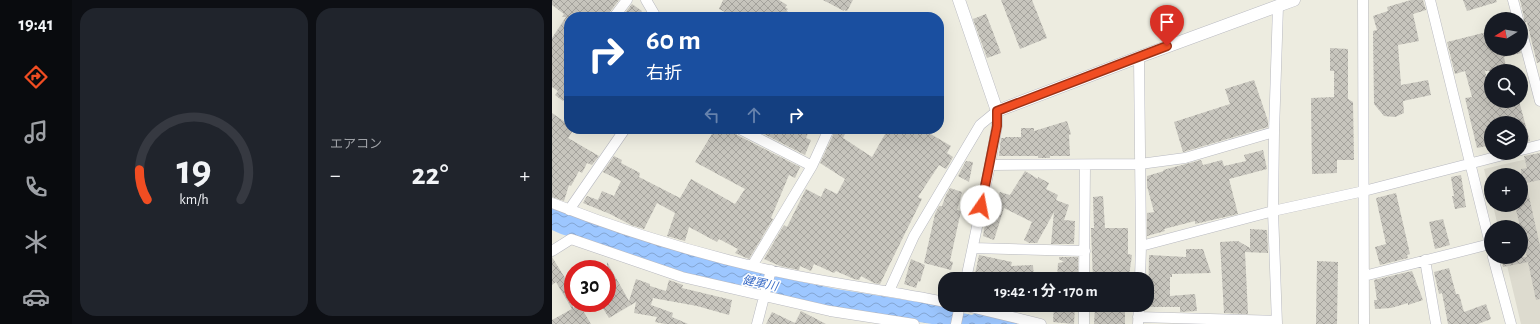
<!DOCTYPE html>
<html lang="ja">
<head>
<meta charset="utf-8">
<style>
	body { margin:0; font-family:"Alegreya Sans","Noto Sans JP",sans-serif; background:#20242c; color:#f1f3f6; height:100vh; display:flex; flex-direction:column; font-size:15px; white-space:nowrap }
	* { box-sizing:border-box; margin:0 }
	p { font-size:13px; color:#9ea1a6 }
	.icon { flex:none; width:22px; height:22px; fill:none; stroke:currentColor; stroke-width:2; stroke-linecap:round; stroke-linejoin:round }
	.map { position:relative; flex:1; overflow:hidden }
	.details { display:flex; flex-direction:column; gap:8px; padding:8px; background:#0d0f14; width:480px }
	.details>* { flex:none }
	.banner { position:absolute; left:12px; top:12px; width:380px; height:122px; border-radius:16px; box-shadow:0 4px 16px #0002; background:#1a4fa0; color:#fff; overflow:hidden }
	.needle { width:26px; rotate:259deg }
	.tools { position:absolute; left:932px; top:12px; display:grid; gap:8px }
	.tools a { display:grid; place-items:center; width:44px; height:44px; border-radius:50%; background:#171b24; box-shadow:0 4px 16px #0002; font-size:20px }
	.speed { position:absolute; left:12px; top:260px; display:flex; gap:8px; font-size:20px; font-weight:700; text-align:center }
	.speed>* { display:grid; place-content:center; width:52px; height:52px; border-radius:50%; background:#171b24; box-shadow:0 4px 16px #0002; line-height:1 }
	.speed .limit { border:6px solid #d22; background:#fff; color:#111 }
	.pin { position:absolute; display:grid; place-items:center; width:34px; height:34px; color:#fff; margin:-41px -17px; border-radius:50% 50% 50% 0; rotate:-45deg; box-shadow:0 0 4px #0007 }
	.pin .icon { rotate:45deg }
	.me { position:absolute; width:44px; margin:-22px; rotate:12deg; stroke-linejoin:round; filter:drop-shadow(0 0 3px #0008) }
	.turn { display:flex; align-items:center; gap:14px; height:84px; padding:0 16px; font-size:18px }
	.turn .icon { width:52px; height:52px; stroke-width:2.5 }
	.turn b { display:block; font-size:28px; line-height:34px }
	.lanes { display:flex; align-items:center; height:38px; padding:0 16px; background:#0003; justify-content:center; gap:20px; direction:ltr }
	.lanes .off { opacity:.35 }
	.big { font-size:30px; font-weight:700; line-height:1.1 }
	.details .card { flex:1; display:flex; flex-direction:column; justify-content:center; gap:6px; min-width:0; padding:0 14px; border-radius:16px; background:#20242c }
	.details .dial { align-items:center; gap:0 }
	.dial svg { height:104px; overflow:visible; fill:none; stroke:#363941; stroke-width:7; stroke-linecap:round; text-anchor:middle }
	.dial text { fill:#f1f3f6; stroke:none }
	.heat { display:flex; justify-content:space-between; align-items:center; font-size:22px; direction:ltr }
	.details .tiles { flex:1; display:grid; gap:8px; grid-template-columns:repeat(2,1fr) }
	.trip { position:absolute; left:386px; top:272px; width:216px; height:40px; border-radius:16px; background:#171b24; box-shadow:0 4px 16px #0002; font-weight:700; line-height:40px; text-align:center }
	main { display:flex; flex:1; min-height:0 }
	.tabs { display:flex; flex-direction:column; width:72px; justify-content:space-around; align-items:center; background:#090b0e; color:#9ea1a6 }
	.tabs .icon { width:28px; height:28px }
	.tabs .on { color:#f14d22 }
	.tabs b { font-size:18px; color:#f1f3f6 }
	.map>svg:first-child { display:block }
	.education { fill:#dddbcf }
	.water { fill:url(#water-waves) }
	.building { fill:url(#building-cross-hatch) }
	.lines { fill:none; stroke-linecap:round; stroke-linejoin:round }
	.minor-casing { stroke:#b8b9c0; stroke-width:11 }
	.tertiary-casing { stroke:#b8b9c0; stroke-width:13 }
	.minor { stroke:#fff; stroke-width:10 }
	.tertiary { stroke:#fff; stroke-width:12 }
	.route-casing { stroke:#9d3216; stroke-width:10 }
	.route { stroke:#f14d22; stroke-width:7 }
	.labels { text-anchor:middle; stroke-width:3; stroke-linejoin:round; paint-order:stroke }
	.water-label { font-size:12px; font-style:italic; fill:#3b6dc7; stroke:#fff }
</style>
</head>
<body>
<main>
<nav class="tabs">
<b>19:41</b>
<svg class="icon on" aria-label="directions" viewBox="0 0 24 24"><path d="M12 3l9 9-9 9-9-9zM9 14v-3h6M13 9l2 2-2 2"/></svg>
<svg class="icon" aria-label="music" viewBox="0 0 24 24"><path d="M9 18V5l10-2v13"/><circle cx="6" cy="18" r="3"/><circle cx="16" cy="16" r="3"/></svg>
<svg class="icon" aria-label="phone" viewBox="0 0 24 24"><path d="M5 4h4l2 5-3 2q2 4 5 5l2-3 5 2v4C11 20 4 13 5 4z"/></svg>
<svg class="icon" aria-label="climate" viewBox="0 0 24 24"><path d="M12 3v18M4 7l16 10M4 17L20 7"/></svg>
<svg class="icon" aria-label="car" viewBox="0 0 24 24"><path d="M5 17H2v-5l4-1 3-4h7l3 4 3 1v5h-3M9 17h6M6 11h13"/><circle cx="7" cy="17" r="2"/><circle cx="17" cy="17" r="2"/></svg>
</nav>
<section class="details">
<div class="tiles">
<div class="card dial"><svg viewBox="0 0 100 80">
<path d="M14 69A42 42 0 1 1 86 69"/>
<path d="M14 69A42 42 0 0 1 8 46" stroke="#f14d22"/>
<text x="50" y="56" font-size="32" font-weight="700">19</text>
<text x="50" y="72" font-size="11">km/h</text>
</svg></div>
<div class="card"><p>エアコン</p>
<div class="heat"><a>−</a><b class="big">22°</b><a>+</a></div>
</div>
</div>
</section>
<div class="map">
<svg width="988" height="324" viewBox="0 0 988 324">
	<defs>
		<pattern id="water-waves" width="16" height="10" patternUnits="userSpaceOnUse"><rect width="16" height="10" fill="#9dc7ff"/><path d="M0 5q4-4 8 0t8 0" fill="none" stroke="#83a5d2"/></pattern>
		<pattern id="building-cross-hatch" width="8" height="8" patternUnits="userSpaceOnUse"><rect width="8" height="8" fill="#c7c5bd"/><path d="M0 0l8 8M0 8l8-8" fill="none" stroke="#a5a39d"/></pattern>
	</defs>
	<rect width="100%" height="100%" fill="#edece0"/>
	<!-- education -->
	<path class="education" d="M988,156v168h-19l-16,-67h16v-30h-23l-5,-22h28v-30h-30v23l-7,-29z"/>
	<!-- water -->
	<path class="water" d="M0,208l227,69 57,12 115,18 1,4 20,4 3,-2 49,11h-92l-95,-15 -152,-35 -124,-40 -9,-4z"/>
	<!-- building -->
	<path class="building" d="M0,0h67l-10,13 -1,4h-39v80l-3,-1 -3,5 -8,-6 3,-4 -6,-4v-49l14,-21h-4l2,-3 -12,-9z
		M171,0h56l8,5 -2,2 3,2 -2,2 13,6h-64l-16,-8z
		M271,0h30l-6,11 -3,-1v1z
		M449,0h31l15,38 -27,11z
		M859,0h12l3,10 -13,4 6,27 -21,4 3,40 27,-5 3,15 -28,6 1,12 -9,4 -11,-1 -10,-12 -1,-73 4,-1 -4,-14 15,-5 -1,-4z
		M911,0h33l1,2 -30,9z
		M968,0h20v62l-3,1 -10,-41 -3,1v-6z
		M80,4l10,7 -4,6h-16z
		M434,14l15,39 -14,5 -14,-39z
		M939,31v18h29l1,4 -17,4 3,14h-22l6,24v6h28l11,40 -9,2v-20h-32l2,10v12l-14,3 -12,-50 7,-1 -7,-26 -10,3 -8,-32z
		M778,48l18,1v50l5,3 1,58h-17v13l-25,1 -1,-76 23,-1v-26h-4z
		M702,80l14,41v6l-85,25 -9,-30 56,-18 -5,-15z
		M0,113l17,12v4h5l-6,9 31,18 -7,9 -5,-2 -5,10 -3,-2 -8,15 -2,-1 -5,16 -12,-4z
		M515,121l4,13 -2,1 1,21h-20v2h-12v-2h-39l2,-18h4v-1h16v-9h13v3z
		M163,129h19l3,6 63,32 -5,11 -6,-3 -18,43 2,1 -24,40 -14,-6 3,-4 -19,-10 -2,3 -28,-15 -4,14 -18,-5 8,-23 -18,-10 -13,26 -13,-4 -21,-11 -27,-11 4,-7 11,4 4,-9 12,5 7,-15 -18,-9 11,-16 8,4 -1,3 19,10 -1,4 41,21 11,-19 44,25 10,-15 -50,-27z
		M202,129h56l-4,9 5,2 -6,15z
		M284,129l9,5 -2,4 29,19 16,-28h34l29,17 -4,7 6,4 -7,12 -7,-4 -21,32 4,2 -42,85 -6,-1 -13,-7 -2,4 -5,-1 -18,-8 -2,2 -20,-9 -3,7 -11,-5 -1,4 -19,-4 -16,-7 20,-34 3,2 19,-38 15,8 4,-9 12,6 8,-15 -25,-16z
		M711,150l4,19 -38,10 9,35 -43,10v-3l-31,8 1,2 -18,5v-23l7,-1 -7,-26v-10l17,-5 -1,-1 38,-10 2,5 19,-5 2,6 22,-5 -2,-6z
		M988,153v27l-14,3 14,63v53l-4,1 -8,-38 -25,5 -2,-10h26l-12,-52h6v-36l6,-1 -3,-12z
		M414,161l7,1 -4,20 -11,-6z
		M473,171l13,8v-2l11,6 -3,6 12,6 -2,5 13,5 -5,15 11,1 -1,23h-23l3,-32 -17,31h-8l-5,-3 8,-18 -28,-14 -10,32 -11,-4 6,-36 6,2 5,-10 10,3z
		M909,175l5,32 -11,2 -3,-13h2l-3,-19z
		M398,188l12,4 -5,18 4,1 -11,50 3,1 -2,8 -27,-7 11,-49 4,-8h3l4,-11z
		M844,193l14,61 -3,1 1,3 -28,7 -5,-18 11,-3 -10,-46z
		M551,196l2,32h23v26l4,1 -3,21 -17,-2v5h-19l-2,-49v-2h3l-1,-31z
		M891,219l7,26 -15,4 -6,-27z
		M698,229l17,1 1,23 -23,-1 3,62 -24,-1 -4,-71 18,-1 12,7z
		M634,249h17l8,24 -39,1v3h-2v19l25,-2 2,17 -17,1v-5h-32l1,-52 37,2z
		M427,255l33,7 -1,4 22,-1 1,14h-60z
		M0,257l21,34v17l6,-4 12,20h-39v-4l20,-11 -16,-27 -4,3z
		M507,257h19v22h-21l1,-16 6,-1 -5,-3z
		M359,259l14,6 -5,17 -2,-1 -2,7 -12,-4z
		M765,261l21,1 -1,62h-21z
		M55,262l22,39 7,-22 14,5v2l16,5 3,-11 14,5 -1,3 50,12 -3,15 -32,-9 -44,-8 -2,7 22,8 -1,4 16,7h-23l-10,-2 2,-5 -23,-4 2,-11 -27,16 -8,-13 6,-2z
		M897,268l7,26h3l5,18 22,-8 5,15 -13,5h-30l-6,-31 -3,1 -5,-22z
		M860,271l11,29 -15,5v-2l-17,5 -16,1 -1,-9h3l-3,-20z
		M502,305h21l-1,19 -21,-2z
		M543,308l16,1v2l14,-1v14h-31z
		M249,311l25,13h-60l6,-12 23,11z"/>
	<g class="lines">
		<!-- minor casing -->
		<g class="minor-casing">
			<path id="minor" d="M94,0l10,17
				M811,0l1,324
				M878,0l61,248
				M961,0l5,19
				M62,17l13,-17
				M969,29l19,72
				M587,57l2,189 -1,33
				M188,129l72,37
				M969,150l19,-5
				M438,165l150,-1 45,-6 89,-26
				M0,203c71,28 143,50 217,67 58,13 117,20 176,32
				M17,210l56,-81
				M589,246l132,-35 91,-20 147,-38
				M421,248l112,3
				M0,251l19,-12 111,38 148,34 84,13
				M941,257l18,67
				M873,260l11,64
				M200,266l60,-100 17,-37
				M812,276l126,-32
				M414,279l24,-114 7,-39v-15
				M532,279l1,-114
				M337,291l25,-55 66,-111 17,-14
				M410,305l79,19
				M586,317l139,4
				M205,324l14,-54
				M404,324l4,-19
				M532,324v-19
				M586,324l1,-19
				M725,324l-4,-113 1,-79 4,-126"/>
		</g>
		<!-- tertiary casing -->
		<g class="tertiary-casing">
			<path id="tertiary" d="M407,0l38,111 142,-54 155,-57"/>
		</g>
		<!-- minor -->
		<use href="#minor" class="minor"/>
		<!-- tertiary -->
		<use href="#tertiary" class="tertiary"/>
	</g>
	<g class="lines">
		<!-- route casing -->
		<g class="route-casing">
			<path id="route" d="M429,206l16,-80v-15l170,-65"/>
		</g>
		<!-- route -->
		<use href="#route" class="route"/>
	</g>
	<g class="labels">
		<!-- water labels -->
		<g class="water-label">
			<text transform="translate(208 283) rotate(12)" y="4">健軍川</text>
		</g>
	</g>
</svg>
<div class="tools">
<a><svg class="needle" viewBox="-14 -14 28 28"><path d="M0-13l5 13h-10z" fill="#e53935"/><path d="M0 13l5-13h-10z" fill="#9ea1a6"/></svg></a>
<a><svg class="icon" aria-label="search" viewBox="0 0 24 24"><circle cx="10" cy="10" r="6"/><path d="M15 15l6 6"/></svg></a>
<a><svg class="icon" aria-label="layers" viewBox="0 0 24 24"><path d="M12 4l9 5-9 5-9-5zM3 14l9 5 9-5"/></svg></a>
<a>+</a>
<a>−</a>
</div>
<div class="speed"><div class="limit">30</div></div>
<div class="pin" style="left:615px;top:46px;background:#d93025"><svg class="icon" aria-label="arrive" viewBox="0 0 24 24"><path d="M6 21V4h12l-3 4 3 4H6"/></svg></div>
<svg class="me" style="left:429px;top:206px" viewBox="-20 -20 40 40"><circle r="19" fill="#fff"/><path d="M0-13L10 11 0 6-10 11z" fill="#f14d22"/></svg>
<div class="trip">19:42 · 1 分 · 170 m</div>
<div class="banner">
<div class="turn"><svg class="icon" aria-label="right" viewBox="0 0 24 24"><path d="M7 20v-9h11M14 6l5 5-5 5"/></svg><div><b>60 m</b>右折</div></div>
<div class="lanes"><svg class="icon off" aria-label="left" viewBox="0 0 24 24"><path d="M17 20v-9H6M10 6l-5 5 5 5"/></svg><svg class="icon off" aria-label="ahead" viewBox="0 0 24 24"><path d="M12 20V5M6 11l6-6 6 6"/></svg><svg class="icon" aria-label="right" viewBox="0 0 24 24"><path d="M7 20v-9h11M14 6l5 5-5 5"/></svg></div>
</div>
</div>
</main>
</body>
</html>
